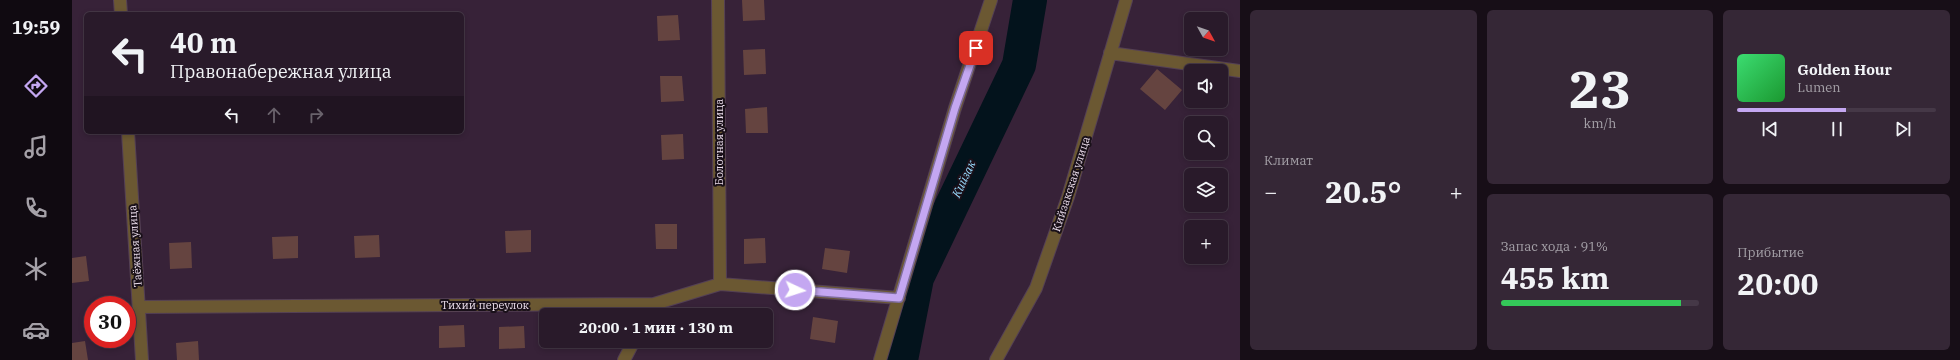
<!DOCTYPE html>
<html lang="ru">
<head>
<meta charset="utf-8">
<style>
	body { margin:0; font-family:"IBM Plex Serif",serif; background:#352736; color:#f1f3f6; height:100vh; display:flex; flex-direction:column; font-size:15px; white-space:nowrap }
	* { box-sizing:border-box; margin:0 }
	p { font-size:13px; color:#a5a1a8 }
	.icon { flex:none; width:22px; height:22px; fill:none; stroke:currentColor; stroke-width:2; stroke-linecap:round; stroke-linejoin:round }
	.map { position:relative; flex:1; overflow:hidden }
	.side { display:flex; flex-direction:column; gap:10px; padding:10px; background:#170e17; width:720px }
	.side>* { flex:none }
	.guide { position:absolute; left:12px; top:12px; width:380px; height:122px; border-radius:6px; box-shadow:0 2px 6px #0003,0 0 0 1px #453847; background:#291a2a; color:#f1f3f6; overflow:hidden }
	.needle { width:26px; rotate:130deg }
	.controls { position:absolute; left:1112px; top:12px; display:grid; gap:8px }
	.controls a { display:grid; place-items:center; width:44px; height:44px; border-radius:6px; background:#291a2a; box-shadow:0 2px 6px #0003,0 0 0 1px #453847; font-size:20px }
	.speed { position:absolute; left:12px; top:296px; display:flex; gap:8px; font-size:20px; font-weight:700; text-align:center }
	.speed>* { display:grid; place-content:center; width:52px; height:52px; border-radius:50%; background:#291a2a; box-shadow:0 2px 6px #0003,0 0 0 1px #453847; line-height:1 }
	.speed .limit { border:6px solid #d22; background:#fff; color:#111 }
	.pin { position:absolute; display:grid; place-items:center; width:34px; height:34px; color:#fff; margin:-17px; border-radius:8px; box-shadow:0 2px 6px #0006 }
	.me { position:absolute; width:44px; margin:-22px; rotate:94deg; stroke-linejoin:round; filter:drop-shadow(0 0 3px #0008) }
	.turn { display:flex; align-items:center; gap:14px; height:84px; padding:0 20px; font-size:18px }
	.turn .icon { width:52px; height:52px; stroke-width:2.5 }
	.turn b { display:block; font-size:28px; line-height:34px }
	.lanes { display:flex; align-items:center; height:38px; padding:0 20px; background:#0003; justify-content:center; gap:20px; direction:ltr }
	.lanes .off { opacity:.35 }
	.big { font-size:30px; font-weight:700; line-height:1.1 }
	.side .tile { flex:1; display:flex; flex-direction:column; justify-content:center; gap:6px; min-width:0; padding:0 14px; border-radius:6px; background:#352736 }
	.side .dial { align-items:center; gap:0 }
	.dial b { font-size:52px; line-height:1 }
	.song { display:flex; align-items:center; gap:12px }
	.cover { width:48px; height:48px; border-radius:6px; background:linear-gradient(135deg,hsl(140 70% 55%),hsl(130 70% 35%)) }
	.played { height:4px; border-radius:2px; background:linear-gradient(90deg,#c4a7f1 55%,#453847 55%) }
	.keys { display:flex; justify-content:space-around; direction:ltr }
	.heat { display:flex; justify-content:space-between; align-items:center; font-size:22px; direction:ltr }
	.charge { height:6px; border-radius:3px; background:linear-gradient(90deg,#34c759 91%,#453847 0) }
	.side .tiles { flex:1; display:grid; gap:10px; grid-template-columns:repeat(3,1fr) }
	.tile:first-child { grid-row:span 2 }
	.trip { position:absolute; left:467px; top:308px; width:234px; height:40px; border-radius:6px; background:#291a2a; box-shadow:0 2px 6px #0003,0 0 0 1px #453847; font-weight:700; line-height:40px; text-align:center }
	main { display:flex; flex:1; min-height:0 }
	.menu { display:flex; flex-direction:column; width:72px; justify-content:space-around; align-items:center; background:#100a11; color:#a5a1a8 }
	.menu .icon { width:28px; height:28px }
	.menu .on { color:#c4a7f1 }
	.menu b { font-size:18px; color:#f1f3f6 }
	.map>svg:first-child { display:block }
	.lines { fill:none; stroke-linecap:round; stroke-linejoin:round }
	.river { stroke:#03131c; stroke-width:34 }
	.building { fill:#654440 }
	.street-casing { stroke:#544055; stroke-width:14 }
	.street { stroke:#6b5832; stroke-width:12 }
	.route-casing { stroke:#7f6d9d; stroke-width:10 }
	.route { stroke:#c4a7f1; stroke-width:7 }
	.labels { text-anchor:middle; stroke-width:4; stroke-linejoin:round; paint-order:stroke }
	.street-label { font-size:11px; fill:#ebddeb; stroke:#191019 }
	.water-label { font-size:12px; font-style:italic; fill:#99dcff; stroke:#191019 }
</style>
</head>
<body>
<main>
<nav class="menu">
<b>19:59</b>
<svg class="icon on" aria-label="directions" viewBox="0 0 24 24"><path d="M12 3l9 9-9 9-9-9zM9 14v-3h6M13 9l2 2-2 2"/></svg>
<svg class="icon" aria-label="music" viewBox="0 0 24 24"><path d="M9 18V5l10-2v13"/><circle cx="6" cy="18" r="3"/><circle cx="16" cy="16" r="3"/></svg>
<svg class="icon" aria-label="phone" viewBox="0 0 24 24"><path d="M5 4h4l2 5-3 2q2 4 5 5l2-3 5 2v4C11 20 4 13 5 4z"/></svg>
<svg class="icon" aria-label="climate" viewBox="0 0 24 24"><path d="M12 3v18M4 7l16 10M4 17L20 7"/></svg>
<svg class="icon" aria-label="car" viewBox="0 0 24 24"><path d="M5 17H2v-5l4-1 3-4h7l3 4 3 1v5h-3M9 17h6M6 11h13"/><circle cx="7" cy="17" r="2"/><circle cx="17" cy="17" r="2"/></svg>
</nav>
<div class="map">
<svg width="1168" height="360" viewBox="0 0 1168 360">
	<rect width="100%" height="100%" fill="#372238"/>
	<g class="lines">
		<!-- river -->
		<path class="river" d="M829,360l16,-82 102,-213 11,-65"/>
	</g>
	<!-- building -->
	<path class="building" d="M670,0h22l1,20 -22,1z
		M606,15l2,25 -22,1 -1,-25z
		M693,49l1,25 -22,1 -1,-25z
		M1085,69l25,21 -17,20 -25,-21z
		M588,76h22l2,25 -23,1z
		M695,107l1,26h-22l-1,-24z
		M611,134l1,25 -22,1 -1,-25z
		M583,224h22v25h-21z
		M459,230v22l-25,1 -1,-22z
		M307,235l1,22 -25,1 -1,-22z
		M226,236v22l-25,1 -1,-22z
		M693,238l1,25 -22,1v-25z
		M119,242l1,26 -22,1 -1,-26z
		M753,248l25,3 -3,22 -25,-4z
		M14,256l3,25 -17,2v-25z
		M741,317l25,4 -3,22 -25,-4z
		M392,325l1,22 -26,1v-22z
		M452,326l1,22 -26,1v-22z
		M13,341l3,19h-16v-17z
		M126,341l1,19h-22l-1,-17z"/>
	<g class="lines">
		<!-- street casing -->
		<g class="street-casing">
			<path id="street" d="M48,0l1,14
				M646,0l2,284
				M1038,53l130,18
				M56,132l14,228
				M67,307l515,-3 66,-20 179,14
				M577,315l5,-11
				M552,360l10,-19
				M808,360l75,-252 36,-108
				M924,360l40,-72 32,-91 58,-197"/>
		</g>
		<!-- street -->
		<use href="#street" class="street"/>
	</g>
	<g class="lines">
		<!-- route casing -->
		<g class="route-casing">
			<path id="route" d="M723,290l104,8 56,-190 21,-60"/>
		</g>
		<!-- route -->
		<use href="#route" class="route"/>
	</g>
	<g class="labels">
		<!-- street labels -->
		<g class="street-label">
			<text transform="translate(647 142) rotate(-90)" y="4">Болотная улица</text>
			<text transform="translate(999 184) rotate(-72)" y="4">Кийзакская улица</text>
			<text transform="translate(63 246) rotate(-94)" y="4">Таёжная улица</text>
			<text x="413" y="309">Тихий переулок</text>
		</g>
		<!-- water labels -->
		<g class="water-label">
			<text transform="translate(892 179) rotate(-65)" y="4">Кийзак</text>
		</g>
	</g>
</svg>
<div class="controls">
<a><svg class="needle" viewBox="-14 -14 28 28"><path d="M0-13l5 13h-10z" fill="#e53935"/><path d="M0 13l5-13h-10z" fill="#a5a1a8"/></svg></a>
<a><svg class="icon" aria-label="sound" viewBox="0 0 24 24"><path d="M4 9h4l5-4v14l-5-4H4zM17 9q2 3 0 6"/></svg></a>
<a><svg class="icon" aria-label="search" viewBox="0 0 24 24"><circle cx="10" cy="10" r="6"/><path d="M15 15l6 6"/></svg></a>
<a><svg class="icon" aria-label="layers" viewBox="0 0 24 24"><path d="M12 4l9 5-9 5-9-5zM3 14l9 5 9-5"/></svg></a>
<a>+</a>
</div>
<div class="speed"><div class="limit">30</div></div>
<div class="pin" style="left:904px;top:48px;background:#d93025"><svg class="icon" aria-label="arrive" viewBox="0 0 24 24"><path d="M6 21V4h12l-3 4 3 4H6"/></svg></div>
<svg class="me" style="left:723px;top:290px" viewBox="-20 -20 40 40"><circle r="17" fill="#c4a7f1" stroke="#fff" stroke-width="3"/><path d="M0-11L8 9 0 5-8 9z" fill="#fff"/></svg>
<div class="trip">20:00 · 1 мин · 130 m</div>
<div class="guide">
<div class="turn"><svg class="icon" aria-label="left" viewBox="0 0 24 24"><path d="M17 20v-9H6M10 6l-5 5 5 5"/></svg><div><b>40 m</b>Правонабережная улица</div></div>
<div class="lanes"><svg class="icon" aria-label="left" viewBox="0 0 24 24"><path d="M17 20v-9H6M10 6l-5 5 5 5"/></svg><svg class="icon off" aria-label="ahead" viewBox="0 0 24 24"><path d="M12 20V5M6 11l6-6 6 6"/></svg><svg class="icon off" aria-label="right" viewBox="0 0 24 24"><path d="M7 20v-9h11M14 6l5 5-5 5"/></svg></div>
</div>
</div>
<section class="side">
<div class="tiles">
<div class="tile"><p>Климат</p>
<div class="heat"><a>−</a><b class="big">20.5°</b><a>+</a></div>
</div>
<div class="tile dial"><b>23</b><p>km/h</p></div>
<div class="tile">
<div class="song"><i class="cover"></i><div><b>Golden Hour</b><p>Lumen</p></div></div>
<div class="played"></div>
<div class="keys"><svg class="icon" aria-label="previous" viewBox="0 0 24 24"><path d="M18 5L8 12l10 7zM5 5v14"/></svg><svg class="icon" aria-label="pause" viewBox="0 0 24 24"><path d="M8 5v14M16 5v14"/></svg><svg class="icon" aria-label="next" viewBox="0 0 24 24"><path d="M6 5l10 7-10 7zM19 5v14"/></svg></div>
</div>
<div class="tile"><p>Запас хода · 91%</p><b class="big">455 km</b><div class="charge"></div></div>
<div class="tile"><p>Прибытие</p><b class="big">20:00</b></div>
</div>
</section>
</main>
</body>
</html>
